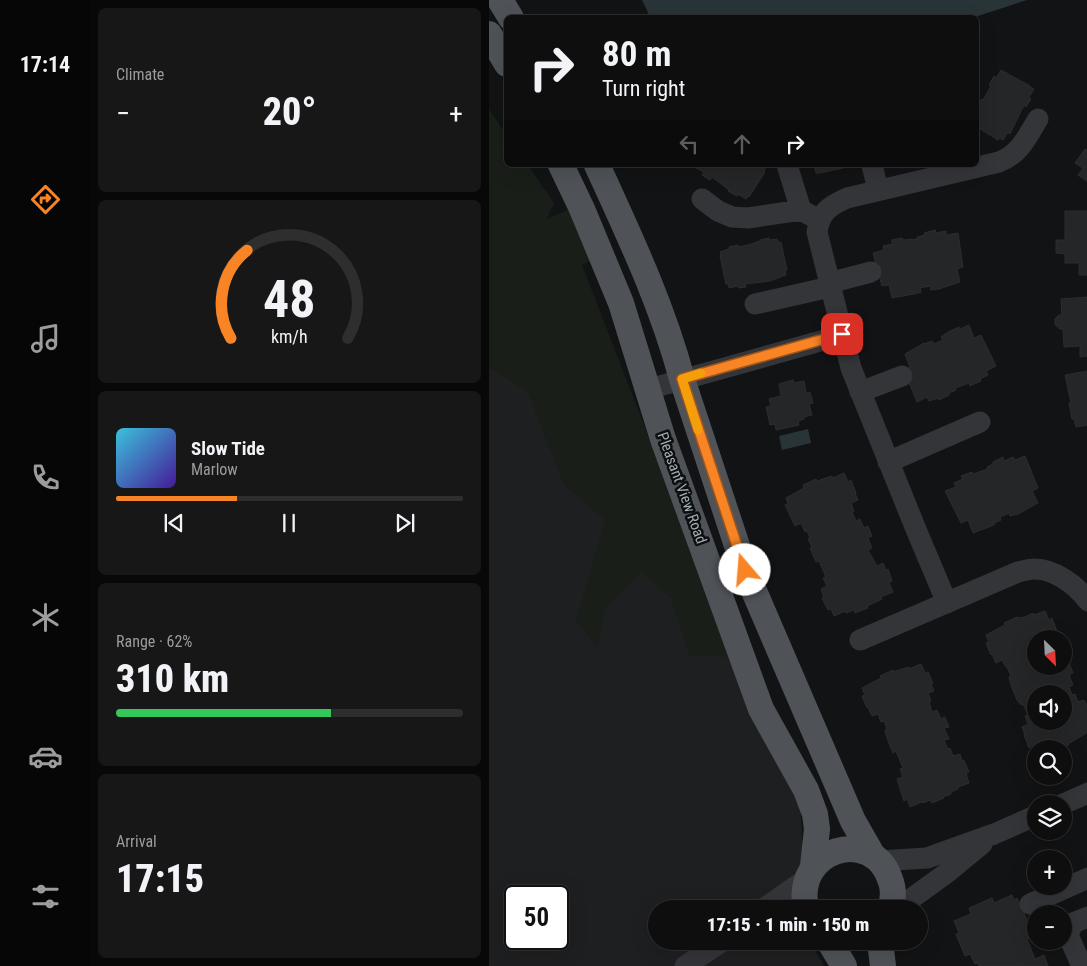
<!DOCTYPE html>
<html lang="en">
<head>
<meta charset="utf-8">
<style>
	body { margin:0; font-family:"Roboto Condensed",sans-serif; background:#171718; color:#f1f3f6; height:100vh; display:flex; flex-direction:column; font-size:19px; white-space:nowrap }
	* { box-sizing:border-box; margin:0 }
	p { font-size:16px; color:#9b9c9e }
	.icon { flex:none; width:28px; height:28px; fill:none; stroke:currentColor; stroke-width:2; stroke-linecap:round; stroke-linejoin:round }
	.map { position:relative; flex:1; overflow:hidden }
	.drawer { display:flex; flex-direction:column; gap:8px; padding:8px; background:#080808; width:399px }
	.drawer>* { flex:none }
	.guide { position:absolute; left:15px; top:15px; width:475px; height:152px; border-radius:8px; box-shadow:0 5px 20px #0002,0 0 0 1px #2e2e2f; background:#0e0e0f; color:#f1f3f6; overflow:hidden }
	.needle { width:32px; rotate:156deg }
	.tools { position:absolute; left:538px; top:630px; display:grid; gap:10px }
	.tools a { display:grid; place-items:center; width:45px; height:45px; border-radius:50%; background:#0e0e0f; box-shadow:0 5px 20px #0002,0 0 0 1px #2e2e2f; font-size:25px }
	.speed { position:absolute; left:15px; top:885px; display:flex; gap:10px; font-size:25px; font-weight:700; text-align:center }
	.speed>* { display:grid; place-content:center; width:65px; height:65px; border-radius:50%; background:#0e0e0f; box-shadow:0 5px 20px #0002,0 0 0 1px #2e2e2f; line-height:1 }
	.speed .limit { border:2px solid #111; border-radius:8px; background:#fff; color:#111 }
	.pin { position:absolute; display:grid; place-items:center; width:42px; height:42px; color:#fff; margin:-21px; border-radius:10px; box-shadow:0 2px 8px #0006 }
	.me { position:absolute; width:55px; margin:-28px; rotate:342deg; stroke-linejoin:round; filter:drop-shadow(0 0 4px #0008) }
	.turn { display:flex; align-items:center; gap:18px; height:105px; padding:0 15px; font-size:22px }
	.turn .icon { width:65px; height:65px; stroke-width:2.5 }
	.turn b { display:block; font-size:35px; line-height:42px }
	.lanes { display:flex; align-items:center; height:48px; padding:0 15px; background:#0003; justify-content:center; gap:25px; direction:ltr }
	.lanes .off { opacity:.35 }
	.big { font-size:38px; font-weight:800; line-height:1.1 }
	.drawer .tile { flex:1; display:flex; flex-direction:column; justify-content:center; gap:8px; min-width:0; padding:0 18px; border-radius:8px; background:#171718 }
	.drawer .dial { align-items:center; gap:0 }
	.dial svg { height:130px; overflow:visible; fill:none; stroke:#2e2e2f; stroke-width:7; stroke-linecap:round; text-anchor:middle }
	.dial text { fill:#f1f3f6; stroke:none }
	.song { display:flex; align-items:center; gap:15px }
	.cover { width:60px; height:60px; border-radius:8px; background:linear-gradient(135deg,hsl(190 70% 55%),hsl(260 70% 35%)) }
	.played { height:5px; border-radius:2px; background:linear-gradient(90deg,#f88426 35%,#2e2e2f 35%) }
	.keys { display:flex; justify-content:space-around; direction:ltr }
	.heat { display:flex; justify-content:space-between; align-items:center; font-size:28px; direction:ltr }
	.charge { height:8px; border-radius:4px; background:linear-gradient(90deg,#34c759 62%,#2e2e2f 0) }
	.trip { position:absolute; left:159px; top:900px; width:280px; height:50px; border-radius:25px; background:#0e0e0f; box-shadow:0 5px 20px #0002,0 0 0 1px #2e2e2f; font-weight:800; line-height:50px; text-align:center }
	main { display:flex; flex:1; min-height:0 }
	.tabs { display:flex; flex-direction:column; width:90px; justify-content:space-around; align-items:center; background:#060606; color:#9b9c9e }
	.tabs .icon { width:35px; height:35px }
	.tabs .selected { color:#f88426 }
	.tabs b { font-size:22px; color:#f1f3f6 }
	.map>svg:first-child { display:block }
	.built { fill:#1e1f21; fill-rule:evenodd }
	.green { fill:#191f18 }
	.water { fill:#283438 }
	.building { fill:#252628; stroke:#2c2d30; fill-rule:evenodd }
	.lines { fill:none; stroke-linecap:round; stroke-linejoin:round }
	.minor { stroke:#333539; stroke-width:21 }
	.major { stroke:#4f5358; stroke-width:26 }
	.route-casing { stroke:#a15619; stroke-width:12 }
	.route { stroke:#f88426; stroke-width:9 }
	.slow { stroke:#f59e0b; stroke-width:9 }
	.labels { text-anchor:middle; stroke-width:5; stroke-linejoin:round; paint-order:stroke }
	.street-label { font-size:15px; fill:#a3adb5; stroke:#0d0e0f }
</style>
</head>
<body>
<main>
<nav class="tabs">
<b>17:14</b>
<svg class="icon selected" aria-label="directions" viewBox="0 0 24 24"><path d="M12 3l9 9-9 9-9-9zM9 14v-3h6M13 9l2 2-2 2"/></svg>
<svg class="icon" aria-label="music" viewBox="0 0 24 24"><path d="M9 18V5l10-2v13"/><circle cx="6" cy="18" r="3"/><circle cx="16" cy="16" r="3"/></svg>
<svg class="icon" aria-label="phone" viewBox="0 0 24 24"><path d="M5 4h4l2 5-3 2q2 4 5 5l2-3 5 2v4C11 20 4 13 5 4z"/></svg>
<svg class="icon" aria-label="climate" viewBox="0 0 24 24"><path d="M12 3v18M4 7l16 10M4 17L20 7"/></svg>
<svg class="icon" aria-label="car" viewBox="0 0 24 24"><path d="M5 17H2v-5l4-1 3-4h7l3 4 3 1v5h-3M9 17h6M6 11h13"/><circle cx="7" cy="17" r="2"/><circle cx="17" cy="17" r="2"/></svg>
<svg class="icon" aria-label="filters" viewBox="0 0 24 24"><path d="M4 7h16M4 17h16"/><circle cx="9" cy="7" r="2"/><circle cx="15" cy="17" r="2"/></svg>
</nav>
<section class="drawer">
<div class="tile"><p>Climate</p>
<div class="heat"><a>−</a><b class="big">20°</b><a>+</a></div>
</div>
<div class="tile dial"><svg viewBox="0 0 100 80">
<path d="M14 69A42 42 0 1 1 86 69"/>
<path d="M14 69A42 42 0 0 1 24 15" stroke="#f88426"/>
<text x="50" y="56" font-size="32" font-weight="700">48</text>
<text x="50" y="72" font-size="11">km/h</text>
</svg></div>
<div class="tile">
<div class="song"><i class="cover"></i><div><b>Slow Tide</b><p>Marlow</p></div></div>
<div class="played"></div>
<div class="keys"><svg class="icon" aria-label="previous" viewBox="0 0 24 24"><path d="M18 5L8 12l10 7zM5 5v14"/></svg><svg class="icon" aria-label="pause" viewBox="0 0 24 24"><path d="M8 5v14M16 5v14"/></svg><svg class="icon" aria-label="next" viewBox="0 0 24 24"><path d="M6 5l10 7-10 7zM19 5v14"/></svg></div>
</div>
<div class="tile"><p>Range · 62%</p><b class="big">310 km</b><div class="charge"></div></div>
<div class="tile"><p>Arrival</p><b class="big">17:15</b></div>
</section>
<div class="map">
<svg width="599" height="966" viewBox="0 0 599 966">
	<rect width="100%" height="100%" fill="#121314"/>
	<!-- built -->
	<path class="built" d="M0,367l38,23 174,139 99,271 6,109h-149v32h153l14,25h-335zM26,896h43v43h-43z"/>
	<!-- green -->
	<path class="green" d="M0,109l17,25 1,31h21l26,38 -7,16 25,-11 21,52 -11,5 152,392 -45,-2 -18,-57 -30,-26 -36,36 -7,40 -22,-27 29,-101 -41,-35 -37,-95 -38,-23z"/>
	<!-- water -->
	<path class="water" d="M153,0h385l-55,18 -322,-1z
		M319,429l3,14 -29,7 -3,-14z"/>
	<!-- building -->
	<path class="building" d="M512,70l29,16v1l4,2 -5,8 2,2 -5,8 -2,-2 -14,29 -2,-2 -5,8 -4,-2 -1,2 -21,-13v-21l5,-7 1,1 8,-14 -2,-1 5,-9 2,2z
		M596,149l3,2v31l-10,-7 5,-7 -8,-5z
		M208,165h66l3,2 -2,4 1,1 -16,25 -1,-1 -2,3 -8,-5 -1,2 -9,-5 1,-1 -17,-13 -2,3 -8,-5 2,-3 -8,-4z
		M325,165h35h-2v2l-27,6h-4z
		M576,211h23v64h-9v-12h-14v-9l-9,-1v-13h9z
		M446,230l1,3 10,-2v4l12,-2 5,34 -6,2 3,13 -21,7 -8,1 -1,-4 -10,2 1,4 -7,2 -22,4 -3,-13 -7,1 -9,-33 11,-3 -1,-4 9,-2v-4l10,-2 1,2 15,-1 -1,-2 8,-2 -1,-2z
		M280,238l1,2 7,-1 2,4 2,-1 6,28h-2l1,5 -16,6 -25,3 1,3 -7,1 -1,-2 -9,2 -1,-4h-2l-6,-28h1l-1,-4 9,-3v-2l9,-2 1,2 9,-2 12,-4v-1z
		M599,297v59l-8,1v-11l-16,1 -1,-18h-3l-5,-4v-6l4,-4h3l-1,-16z
		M480,325l5,13 7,-3 15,31 -10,5 2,4 -8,4 1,2 -11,5 -1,-3 -14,5 1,2 -7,3v2l-10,5 -1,-2 -9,3 -2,-4 -10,5 -13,-32 6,-3 -5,-13 19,-11v1l8,-3 2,3 9,-4 -2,-3 7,-5 11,-5 1,2z
		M599,371v54l-12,2 -2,-8h-2l-3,-16h2l-6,-28z
		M304,380l1,3 10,-2 2,12 4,-1 3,11 -4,1 3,11 -8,2v2l-6,2 1,4 -23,5 -1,-6 -5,1 -4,-18 5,-1 -2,-7 12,-3 -2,-12z
		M536,456l13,32 -6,3 6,12 -20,11 -8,2 -1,-3 -9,4 1,3 -7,3v2l-21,8 -5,-13 -7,3 -16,-32 11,-4 -2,-4 9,-4 -2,-3 11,-4 1,2 15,-5 -1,-2 6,-3v-2l10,-5 1,4 9,-4 2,3z
		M355,473l4,9 3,-2 5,13h-1l3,7 -7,3 3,8 -2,1 4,9 4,-2 4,9 4,-2 4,10 -4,2 4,10 -4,2 9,16 6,-3 3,7 2,-1 4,12 -3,2 4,9 -12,5 1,2 -15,7 1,2 -13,5 -1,-3 -8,3 -1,-2 -11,5 -3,-7 -3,1 -6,-12 2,-1 -3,-8 6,-3 -4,-8 3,-1 -7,-16 -3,1 -6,-14 2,-1 -4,-8 2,-1 -3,-7 -2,1 -4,-9 -6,3 -10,-21 3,-1 -2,-6 18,-10 -1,-3 13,-6 1,2 15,-5 1,2z
		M556,611l4,9 3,-2 7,19 -4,2h-20v27h28v-5l2,4 4,-2 4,10 -4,2 4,10 -4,2 3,8 3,-1 3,8 6,-2 4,7v25l-20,12 1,1 -10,4h-3l-1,-2 -4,2h-16v5l-3,-8 -3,2 -5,-13h1l-3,-8 6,-3 -3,-8 3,-1 -5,-11 -2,1 -4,-5 -6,-15 -2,-8 2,-1 -4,-9h-1l-4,-7 -6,3 -4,-9 -1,1 -5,-12 3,-1 -3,-7 19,-10 -1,-2 13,-6 1,1 7,-1 8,-4 1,2zM546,694h28v27h-28z
		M432,664l4,9 3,-1 5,11 -2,1 3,7 -6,2 3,8 -2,1 3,10 5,-2 4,9 4,-2 4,10 -5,1 5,11 -5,1 4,9 2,-1 3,8 7,-2 2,7 2,-1 5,12 -3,2 3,9 -11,4v2l-7,3v2l-8,3 1,1 -12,5 -2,-3 -7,3 -1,-1 -12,5 -3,-8 -3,2 -7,-22 6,-2 -3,-8 3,-1 -7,-17 -3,2 -6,-15 -2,-8 2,-1 -3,-8 -3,1 -3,-8 -6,2 -4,-9 -1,1 -5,-12 3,-1 -3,-7 19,-10 -1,-2 13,-6v2l16,-5v2z
		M523,895l2,5 3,-2 14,31 -5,2 3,7 -2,1 8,20 9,-4 4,11h-69l-1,-3 -3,1 -5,-10 -5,2 -9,-22 3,-1 -5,-12 17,-7 -2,-6 23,-10 2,5z"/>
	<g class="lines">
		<!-- minor -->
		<path class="minor" d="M298,165l14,45
			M383,165l6,25
			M213,199l16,12 14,6 16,1 53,-8 18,10
			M340,283l42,-11
			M266,304l75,-17
			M160,389l193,-54
			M371,392l42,-16
			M399,462l92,-40
			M458,603l-32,-76 -64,-159 -34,-136c3,-20 12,-26 30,-34l152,-36c21,-8 28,-25 39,-43
			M371,640l158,-68c5,-1 11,-3 16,-3 21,0 42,16 54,32
			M574,804l25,-11
			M390,861l48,-3 67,-24 41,-18
			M541,904l58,-26
			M274,909l43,-30
			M408,909l51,-37 34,-28
			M599,917l-15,6 -5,12 13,29 7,1
			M196,966l38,-25"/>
		<!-- major -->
		<path class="major" d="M11,0l11,18
			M0,34l18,30
			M72,165l21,44 39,94 42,136 98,270 45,81 9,24 2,15 -4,37
			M108,165c32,70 65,139 85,214l63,191 108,251 20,35
			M317,909c-13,-61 66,-83 84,-30 4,10 4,19 0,30
			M340,941l15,25
			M391,941l3,25"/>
	</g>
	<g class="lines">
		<!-- route casing -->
		<g class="route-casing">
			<path id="route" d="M256,570l-63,-191 160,-45"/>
		</g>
		<!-- route -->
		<use href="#route" class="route"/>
		<!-- slow -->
		<path class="slow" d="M209,430l-16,-51 19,-6"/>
	</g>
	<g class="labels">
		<!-- street labels -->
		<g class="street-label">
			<text transform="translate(193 488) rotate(70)" y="5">Pleasant View Road</text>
		</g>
	</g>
</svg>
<div class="tools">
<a><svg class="needle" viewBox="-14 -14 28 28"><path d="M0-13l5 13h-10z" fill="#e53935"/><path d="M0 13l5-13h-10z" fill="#9b9c9e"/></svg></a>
<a><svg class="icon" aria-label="sound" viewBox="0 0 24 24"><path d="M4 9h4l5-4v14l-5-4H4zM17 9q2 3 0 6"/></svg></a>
<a><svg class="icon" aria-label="search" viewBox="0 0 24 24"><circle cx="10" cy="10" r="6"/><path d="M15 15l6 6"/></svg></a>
<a><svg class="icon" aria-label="layers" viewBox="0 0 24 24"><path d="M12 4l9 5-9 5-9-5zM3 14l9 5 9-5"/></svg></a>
<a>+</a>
<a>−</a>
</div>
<div class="speed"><div class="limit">50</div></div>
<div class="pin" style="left:353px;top:334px;background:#d93025"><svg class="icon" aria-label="arrive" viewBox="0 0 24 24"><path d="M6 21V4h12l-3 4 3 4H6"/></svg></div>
<svg class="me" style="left:256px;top:570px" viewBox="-20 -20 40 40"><circle r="19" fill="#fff"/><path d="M0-13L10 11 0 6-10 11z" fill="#f88426"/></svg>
<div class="trip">17:15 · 1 min · 150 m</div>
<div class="guide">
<div class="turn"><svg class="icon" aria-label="right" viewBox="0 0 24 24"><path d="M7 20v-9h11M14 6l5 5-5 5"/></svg><div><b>80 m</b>Turn right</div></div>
<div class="lanes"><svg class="icon off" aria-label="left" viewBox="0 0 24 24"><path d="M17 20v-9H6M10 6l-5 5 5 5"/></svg><svg class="icon off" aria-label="ahead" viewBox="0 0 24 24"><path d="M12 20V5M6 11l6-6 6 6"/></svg><svg class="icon" aria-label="right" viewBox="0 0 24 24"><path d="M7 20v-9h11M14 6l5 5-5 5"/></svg></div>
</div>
</div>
</main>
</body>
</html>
